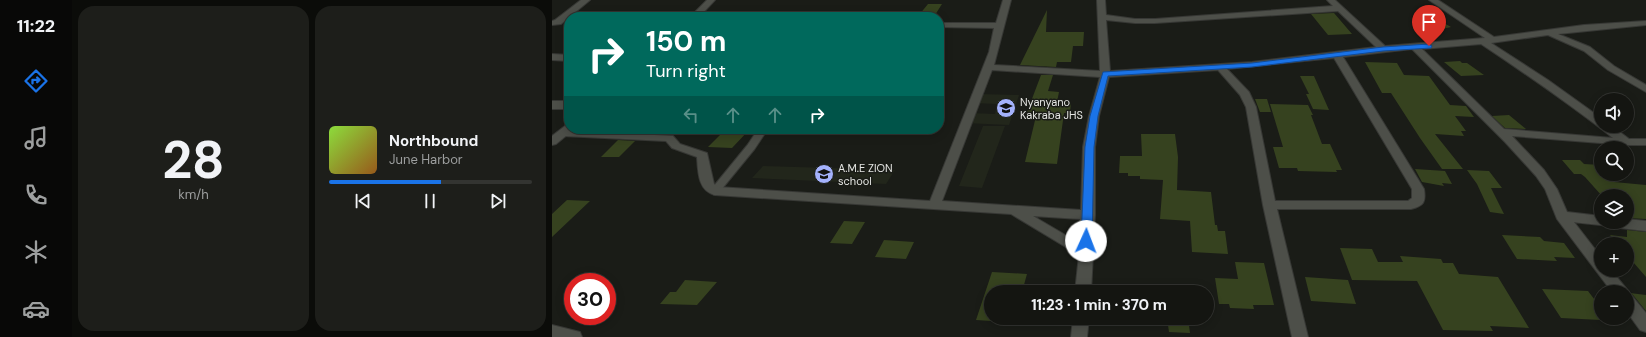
<!DOCTYPE html>
<html lang="en">
<head>
<meta charset="utf-8">
<style>
	body { margin:0; font-family:"DM Sans",sans-serif; background:#1d1e1a; color:#f1f3f6; height:100vh; display:flex; flex-direction:column; font-size:15px; white-space:nowrap }
	* { box-sizing:border-box; margin:0 }
	p { font-size:13px; color:#9d9f9f }
	.icon { flex:none; width:22px; height:22px; fill:none; stroke:currentColor; stroke-width:2; stroke-linecap:round; stroke-linejoin:round }
	.map { position:relative; flex:1; overflow:hidden }
	.drawer { display:flex; flex-direction:column; gap:6px; padding:6px; background:#0b0c09; width:480px }
	.drawer>* { flex:none }
	.hud { position:absolute; left:12px; top:12px; width:380px; height:122px; border-radius:16px; box-shadow:0 2px 10px #0003,0 0 0 1px #333431; background:#00695c; color:#fff; overflow:hidden }
	.fabs { position:absolute; left:1042px; top:93px; display:grid; gap:8px }
	.fabs a { display:grid; place-items:center; width:40px; height:40px; border-radius:50%; background:#141511; box-shadow:0 2px 10px #0003,0 0 0 1px #333431; font-size:20px }
	.speed { position:absolute; left:12px; top:273px; display:flex; gap:8px; font-size:20px; font-weight:700; text-align:center }
	.speed>* { display:grid; place-content:center; width:52px; height:52px; border-radius:50%; background:#141511; box-shadow:0 2px 10px #0003,0 0 0 1px #333431; line-height:1 }
	.speed .limit { border:6px solid #d22; background:#fff; color:#111 }
	.pin { position:absolute; display:grid; place-items:center; width:34px; height:34px; color:#fff; margin:-41px -17px; border-radius:50% 50% 50% 0; rotate:-45deg; box-shadow:0 0 4px #0007 }
	.pin .icon { rotate:45deg }
	.me { position:absolute; width:44px; margin:-22px; rotate:2deg; stroke-linejoin:round; filter:drop-shadow(0 0 3px #0008) }
	.turn { display:flex; align-items:center; gap:14px; height:84px; padding:0 16px; font-size:18px }
	.turn .icon { width:52px; height:52px; stroke-width:2.5 }
	.turn b { display:block; font-size:28px; line-height:34px }
	.lanes { display:flex; align-items:center; height:38px; padding:0 16px; background:#0003; justify-content:center; gap:20px; direction:ltr }
	.lanes .off { opacity:.35 }
	.drawer .tile { flex:1; display:flex; flex-direction:column; justify-content:center; gap:6px; min-width:0; padding:0 14px; border-radius:16px; background:#1d1e1a }
	.drawer .dial { align-items:center; gap:0 }
	.dial b { font-size:52px; line-height:1 }
	.song { display:flex; align-items:center; gap:12px }
	.cover { width:48px; height:48px; border-radius:6px; background:linear-gradient(135deg,hsl(90 70% 55%),hsl(30 70% 35%)) }
	.played { height:4px; border-radius:2px; background:linear-gradient(90deg,#1a73e8 55%,#333431 55%) }
	.keys { display:flex; justify-content:space-around; direction:ltr }
	.drawer .tiles { flex:1; display:grid; gap:6px; grid-template-columns:repeat(2,1fr) }
	.trip { position:absolute; left:432px; top:285px; width:230px; height:40px; border-radius:20px; background:#141511; box-shadow:0 2px 10px #0003,0 0 0 1px #333431; font-weight:700; line-height:40px; text-align:center }
	main { display:flex; flex:1; min-height:0 }
	.menu { display:flex; flex-direction:column; width:72px; justify-content:space-around; align-items:center; background:#080807; color:#9d9f9f }
	.menu .icon { width:28px; height:28px }
	.menu .active { color:#1a73e8 }
	.menu b { font-size:18px; color:#f1f3f6 }
	.map>svg:first-child { display:block }
	.built { fill:#22261b }
	.building { fill:#36421f }
	.lines { fill:none; stroke-linecap:round; stroke-linejoin:round }
	.service-casing { stroke:#373835; stroke-width:10 }
	.minor-casing { stroke:#373835; stroke-width:2 }
	.tertiary-casing { stroke:#373835; stroke-width:2 }
	.service { stroke:#4d4f49; stroke-width:8 }
	.minor { fill:#4d4f49; fill-rule:evenodd }
	.tertiary { fill:#4d4f49; fill-rule:evenodd }
	.route { fill:#1a73e8; stroke:#114b97 }
	.labels { text-anchor:middle; stroke-width:3; stroke-linejoin:round; paint-order:stroke }
	.poi-label { font-size:11px; fill:#e4e5e2; stroke:#1a1c17; text-anchor:start }
</style>
</head>
<body>
<main>
<nav class="menu">
<b>11:22</b>
<svg class="icon active" aria-label="directions" viewBox="0 0 24 24"><path d="M12 3l9 9-9 9-9-9zM9 14v-3h6M13 9l2 2-2 2"/></svg>
<svg class="icon" aria-label="music" viewBox="0 0 24 24"><path d="M9 18V5l10-2v13"/><circle cx="6" cy="18" r="3"/><circle cx="16" cy="16" r="3"/></svg>
<svg class="icon" aria-label="phone" viewBox="0 0 24 24"><path d="M5 4h4l2 5-3 2q2 4 5 5l2-3 5 2v4C11 20 4 13 5 4z"/></svg>
<svg class="icon" aria-label="climate" viewBox="0 0 24 24"><path d="M12 3v18M4 7l16 10M4 17L20 7"/></svg>
<svg class="icon" aria-label="car" viewBox="0 0 24 24"><path d="M5 17H2v-5l4-1 3-4h7l3 4 3 1v5h-3M9 17h6M6 11h13"/><circle cx="7" cy="17" r="2"/><circle cx="17" cy="17" r="2"/></svg>
</nav>
<section class="drawer">
<div class="tiles">
<div class="tile dial"><b>28</b><p>km/h</p></div>
<div class="tile">
<div class="song"><i class="cover"></i><div><b>Northbound</b><p>June Harbor</p></div></div>
<div class="played"></div>
<div class="keys"><svg class="icon" aria-label="previous" viewBox="0 0 24 24"><path d="M18 5L8 12l10 7zM5 5v14"/></svg><svg class="icon" aria-label="pause" viewBox="0 0 24 24"><path d="M8 5v14M16 5v14"/></svg><svg class="icon" aria-label="next" viewBox="0 0 24 24"><path d="M6 5l10 7-10 7zM19 5v14"/></svg></div>
</div>
</div>
</section>
<div class="map">
<svg width="1094" height="337" viewBox="0 0 1094 337">
	<rect width="100%" height="100%" fill="#1a1c17"/>
	<!-- built -->
	<path class="built" d="M425,94l42,1 -10,30 -44,-2 5,-10 25,1 2,-10 -24,-1z
		M431,126h22l-23,62 -23,-2z
		M211,166l132,4 -9,14 -134,-6z"/>
	<!-- building -->
	<path class="building" d="M376,4h14l-7,11h-16z
		M495,10l-1,22h38l-1,14h-10l-2,16h-14l-1,5 -36,-2z
		M782,13l18,21 -24,1 -17,-21z
		M883,18l16,9 -18,4 -17,-12z
		M908,61l2,2h5l17,12 -23,1 -17,-14z
		M813,62l32,1 7,12 25,1 21,29 16,1 8,11 -19,-1 11,15h-5l3,5 -29,-2 28,35h-21l-22,-31 -29,-45h-9z
		M489,75h12l-5,16 11,1 -2,10 14,1 -1,10h-6l-7,51 -32,-2 12,-50h-10z
		M748,76h14l15,34 -16,-1 -7,-15h3z
		M703,99h12l4,13h-11z
		M718,104l38,1 5,10h-2l11,29h8l12,26h-6l1,2 -39,-1 -1,-3h-18l-6,-21h10z
		M957,115l17,14 -21,-1 -13,-12z
		M174,129h24l-18,19 -24,-1z
		M589,134h34l3,23 -1,33 34,2 4,33h2l1,6h7l3,23 -36,-2 -2,-31 -30,-2 3,-39 -23,-1v-3h-12v-3h-9l1,-17h22z
		M66,140l17,1 -16,16h-18z
		M1010,160h18l4,4 17,1v9h6l7,8 32,3v34l-19,-1v-22h-25l-17,-19 -4,-3h-7z
		M863,169l30,2 7,13 -10,-1 2,3 -22,-4z
		M915,170l22,1 13,17h-11l13,26 -14,-2 -13,-28z
		M15,200l23,1 -38,36v-23z
		M292,221l21,1 -13,22 -22,-1z
		M1075,230l19,2v45l-19,-22v-11h-9l-8,-9 17,2z
		M950,235l38,2 4,4 20,2 11,15 -21,-1 3,4 -40,-2z
		M332,240l30,2 -8,17 -31,-2z
		M788,248l32,1 6,13h25l-3,-6 41,3 2,4h10l6,11 39,3 31,51 -39,-2 3,5 -50,-1 -26,-49 -65,-1z
		M683,262l29,1 10,42h-21l1,4 -24,-1 -1,-4h-10l-4,-26 23,1z
		M440,272l35,2 -5,18h-31v29l-15,-1z
		M753,277l43,3 8,24 -45,-3z
		M133,280l32,2 -20,23 -37,-1 10,-12h6z
		M990,289l46,2 13,17v12l-40,-2z
		M1078,293l16,2v16l-13,-16z
		M615,318h21l2,15 -21,-1z"/>
	<g class="lines">
		<!-- service casing -->
		<g class="service-casing">
			<path id="service" d="M0,105h17
				M163,191l36,-44 12,-18"/>
		</g>
		<!-- minor casing -->
		<g class="minor-casing">
			<path id="minor" d="M29,0h9l-29,24 -9,1v-4l3,-1z
				M451,0h8l-17,65 106,6 -3,-71h8l1,15 29,4h20l178,-13 -6,-6h8l50,46 100,-8 -56,-38h9l56,37 90,-12 62,-4v4l-88,9 32,13 24,19 32,19v7l-38,-22 -24,-19 -36,-16 -57,8 57,37 53,38v8h11l17,13h17v6h-20l-114,-9 32,34 13,19 10,23 34,4v6h26v-3l19,2v10l-35,-4c-11,-3 -25,-3 -37,-5l27,35v13h10l18,22 -2,2 5,2 14,17v19l-6,-2 -13,-18v-20h-15l-55,-73 -12,-30 -9,-13 -31,-34 -93,-93 -69,8 81,132c2,13 0,17 -13,20h-134l31,128h-16l-29,-132 -17,-98 -6,-12 -22,-25 -109,7 -10,39 -4,31v68l-4,77h-16l4,-37 -68,-41 -296,-19c-17,-4 -17,-23 -18,-38l-25,-9 -6,-7 -103,-5 -6,-3 6,-3 110,6 7,8 27,9 7,31 4,3 212,14 59,-149 5,-24 -55,-1v-4h57zM786,11l38,36 -124,15 -142,9 -4,-51 29,3h20zM929,44c45,30 90,61 132,94l-109,-9 -82,-80zM782,58l78,131v9l-4,3h-133l-19,-94 -7,-15 -22,-23zM440,70l108,7 -11,39 -6,31 -2,63 -139,-9zM481,216l47,3 -1,24z
				M0,54l17,1v6l-17,-1z
				M521,318h16l-2,19h-16z
				M0,325l28,7 2,5h-30z"/>
		</g>
		<!-- tertiary casing -->
		<g class="tertiary-casing">
			<path id="tertiary" d="M155,0h8l-16,17h-9z
				M17,125v4h5l-1,1 -17,14 -4,1v-9l13,-10z"/>
		</g>
		<!-- service -->
		<use href="#service" class="service"/>
		<!-- minor -->
		<use href="#minor" class="minor"/>
		<!-- tertiary -->
		<use href="#tertiary" class="tertiary"/>
	</g>
	<!-- route -->
	<path class="route" d="M877,44l3,2 -1,2 -48,3 -131,16 -144,9 -10,40 -4,31 -2,94 -2,2h-7l-2,-2 4,-94 5,-31 13,-44 149,-9 131,-16z"/>
	<!-- icons -->
	<defs>
		<g id="school-disc" transform="scale(1)"><circle r="9.5" fill="#a4b2fc" stroke="#1a1c17"/><path d="M0-5L7-2L0 1L-7-2ZM-4 1L0 2.5L4 1V4Q0 6-4 4Z" fill="#111"/></g>
	</defs>
	<g fill-rule="evenodd">
		<use href="#school-disc" x="454" y="108"/>
		<use href="#school-disc" x="272" y="174"/>
	</g>
	<g class="labels">
		<!-- poi labels -->
		<g class="poi-label">
			<text x="468" y="106">Nyanyano<tspan x="468" dy="13">Kakraba JHS</tspan></text>
			<text x="286" y="172">A.M.E ZION<tspan x="286" dy="13">school</tspan></text>
		</g>
	</g>
</svg>
<div class="fabs">
<a><svg class="icon" aria-label="sound" viewBox="0 0 24 24"><path d="M4 9h4l5-4v14l-5-4H4zM17 9q2 3 0 6"/></svg></a>
<a><svg class="icon" aria-label="search" viewBox="0 0 24 24"><circle cx="10" cy="10" r="6"/><path d="M15 15l6 6"/></svg></a>
<a><svg class="icon" aria-label="layers" viewBox="0 0 24 24"><path d="M12 4l9 5-9 5-9-5zM3 14l9 5 9-5"/></svg></a>
<a>+</a>
<a>−</a>
</div>
<div class="speed"><div class="limit">30</div></div>
<div class="pin" style="left:877px;top:46px;background:#d93025"><svg class="icon" aria-label="arrive" viewBox="0 0 24 24"><path d="M6 21V4h12l-3 4 3 4H6"/></svg></div>
<svg class="me" style="left:534px;top:241px" viewBox="-20 -20 40 40"><circle r="19" fill="#fff"/><path d="M0-13L10 11 0 6-10 11z" fill="#1a73e8"/></svg>
<div class="trip">11:23 · 1 min · 370 m</div>
<div class="hud">
<div class="turn"><svg class="icon" aria-label="right" viewBox="0 0 24 24"><path d="M7 20v-9h11M14 6l5 5-5 5"/></svg><div><b>150 m</b>Turn right</div></div>
<div class="lanes"><svg class="icon off" aria-label="left" viewBox="0 0 24 24"><path d="M17 20v-9H6M10 6l-5 5 5 5"/></svg><svg class="icon off" aria-label="ahead" viewBox="0 0 24 24"><path d="M12 20V5M6 11l6-6 6 6"/></svg><svg class="icon off" aria-label="ahead" viewBox="0 0 24 24"><path d="M12 20V5M6 11l6-6 6 6"/></svg><svg class="icon" aria-label="right" viewBox="0 0 24 24"><path d="M7 20v-9h11M14 6l5 5-5 5"/></svg></div>
</div>
</div>
</main>
</body>
</html>
